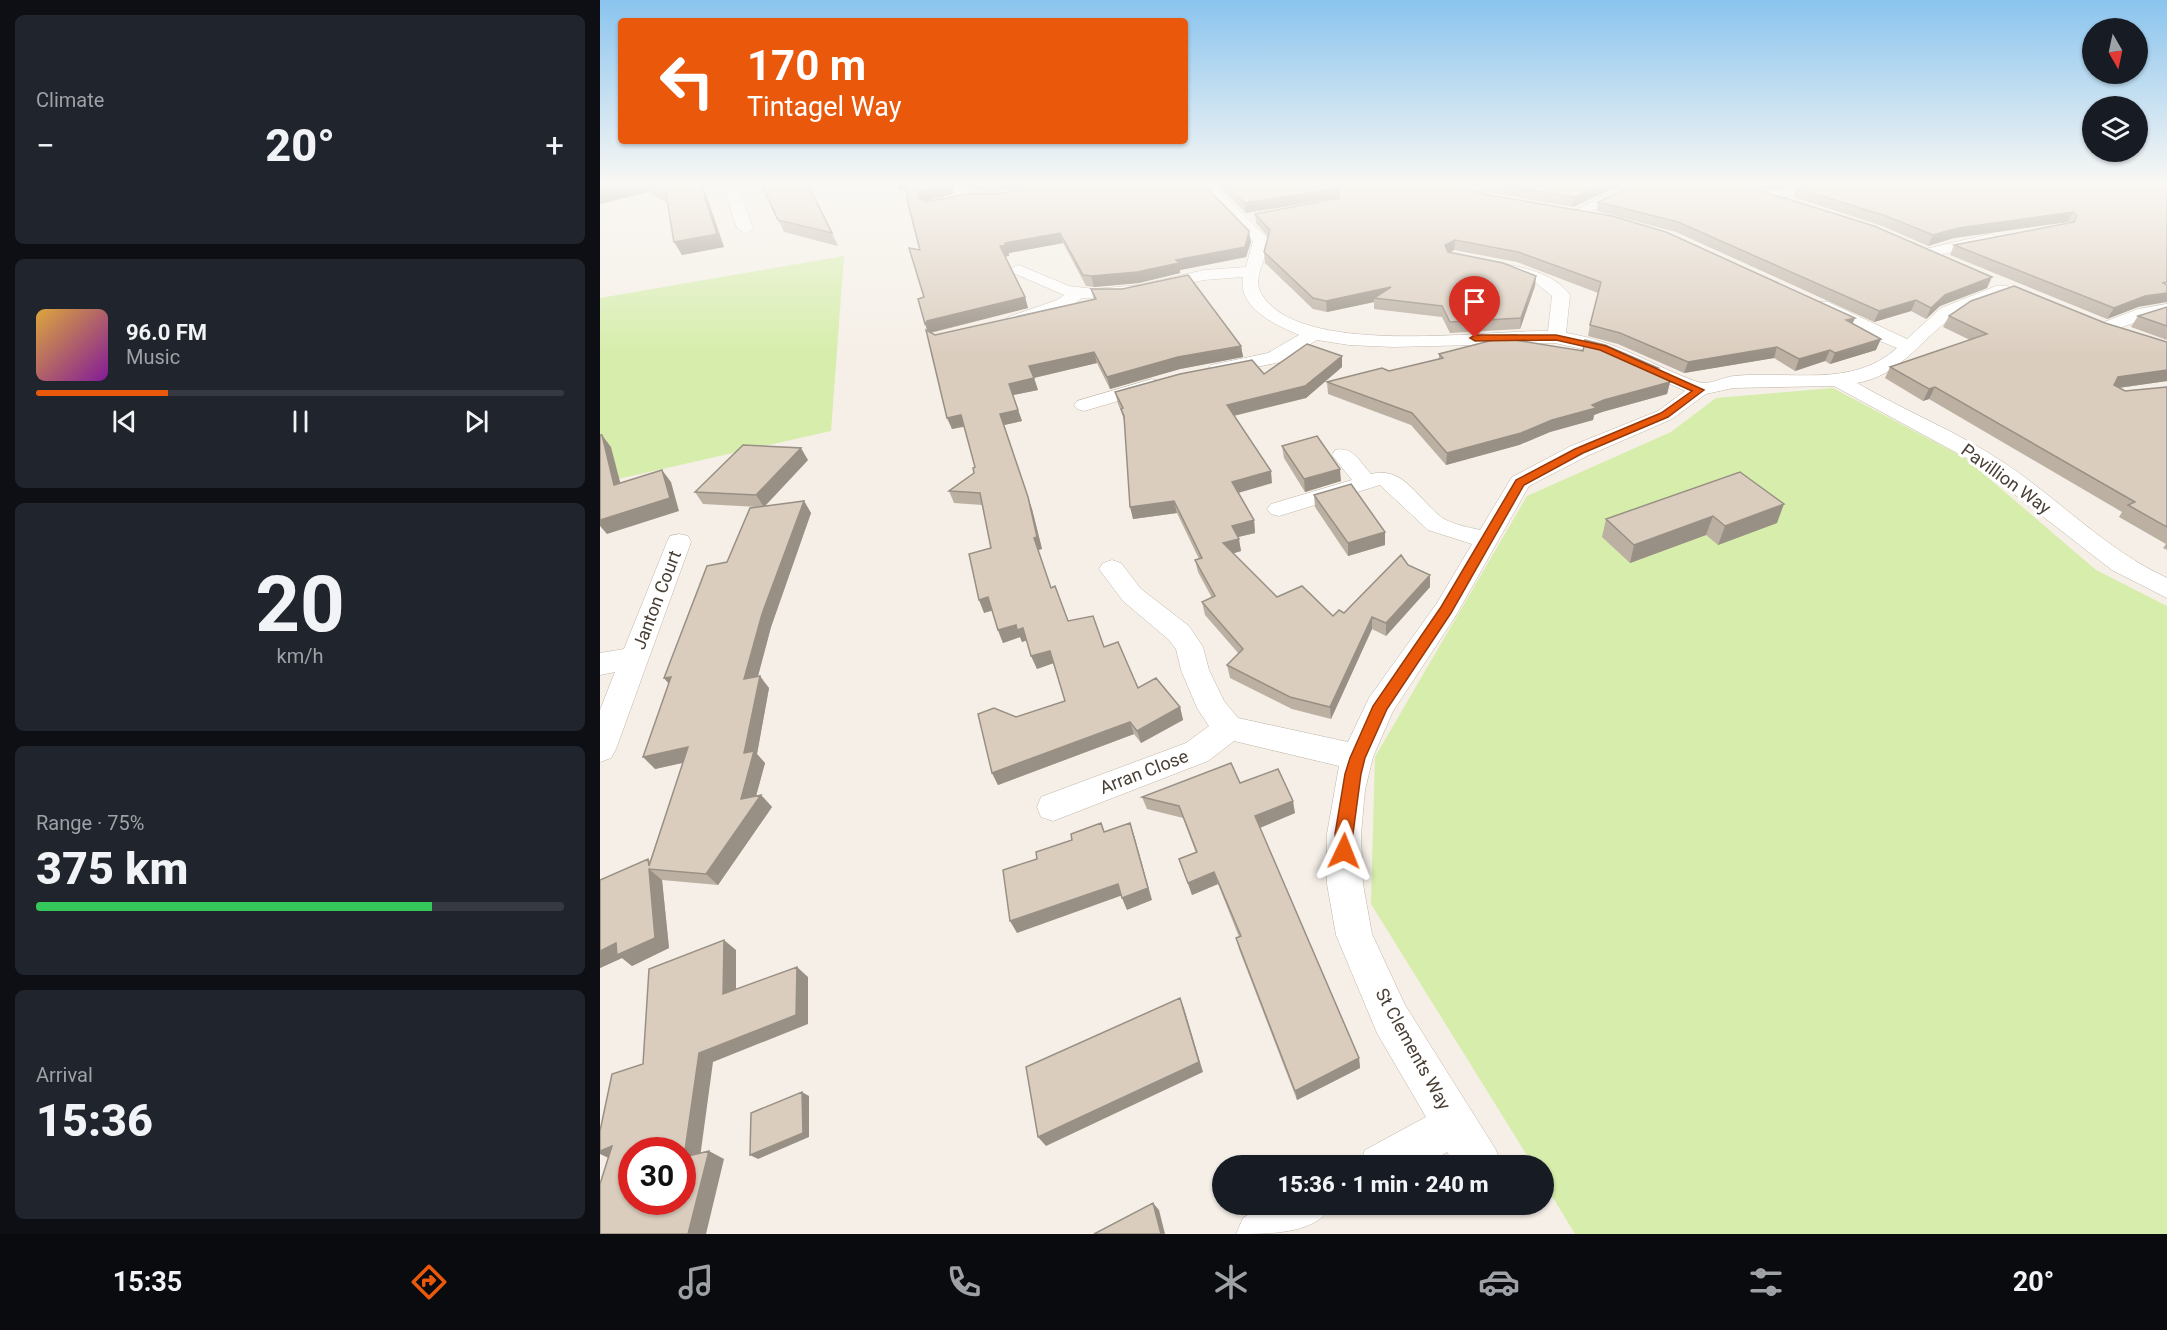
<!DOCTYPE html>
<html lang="en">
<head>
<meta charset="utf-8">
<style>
	body { margin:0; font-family:Roboto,sans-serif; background:#20242c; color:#f1f3f6; height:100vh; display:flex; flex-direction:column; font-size:22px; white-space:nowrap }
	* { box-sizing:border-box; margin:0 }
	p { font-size:20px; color:#9ea1a6 }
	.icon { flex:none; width:33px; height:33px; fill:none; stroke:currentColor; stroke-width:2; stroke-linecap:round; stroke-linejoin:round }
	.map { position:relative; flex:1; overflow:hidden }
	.panel { display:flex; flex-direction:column; gap:15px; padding:15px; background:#0d0f14; width:600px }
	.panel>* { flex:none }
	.guide { position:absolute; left:18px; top:18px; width:570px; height:126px; border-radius:6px; box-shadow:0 2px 4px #0004; background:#ea580c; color:#fff; overflow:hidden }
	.needle { width:39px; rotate:171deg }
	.controls { position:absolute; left:1482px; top:18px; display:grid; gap:12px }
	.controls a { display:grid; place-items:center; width:66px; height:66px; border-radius:50%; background:#171b24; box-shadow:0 2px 4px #0004; font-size:30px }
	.speed { position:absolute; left:18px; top:1137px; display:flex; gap:12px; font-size:30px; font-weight:700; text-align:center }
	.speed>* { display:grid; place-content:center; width:78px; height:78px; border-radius:50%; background:#171b24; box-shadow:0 2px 4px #0004; line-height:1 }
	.speed .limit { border:9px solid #d22; background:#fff; color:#111 }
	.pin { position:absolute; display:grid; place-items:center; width:51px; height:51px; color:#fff; margin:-62px -26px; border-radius:50% 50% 50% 0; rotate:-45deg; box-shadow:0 0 6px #0007 }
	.pin .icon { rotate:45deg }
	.me { position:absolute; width:66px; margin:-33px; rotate:2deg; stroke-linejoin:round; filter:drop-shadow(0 0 4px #0008) }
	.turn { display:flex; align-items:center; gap:21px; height:126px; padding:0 30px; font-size:27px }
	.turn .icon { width:78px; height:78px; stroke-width:2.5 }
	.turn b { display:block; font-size:42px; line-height:51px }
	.big { font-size:45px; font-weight:800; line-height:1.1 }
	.panel .tile { flex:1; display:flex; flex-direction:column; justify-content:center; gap:9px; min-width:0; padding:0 21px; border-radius:9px; background:#20242c }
	.panel .dial { align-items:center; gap:0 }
	.dial b { font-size:78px; line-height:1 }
	.song { display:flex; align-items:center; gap:18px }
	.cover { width:72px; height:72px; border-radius:9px; background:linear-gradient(135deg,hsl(40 70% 55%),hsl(290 70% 35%)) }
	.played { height:6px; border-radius:3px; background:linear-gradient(90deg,#ea580c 25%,#363941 25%) }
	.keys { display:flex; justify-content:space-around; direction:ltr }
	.heat { display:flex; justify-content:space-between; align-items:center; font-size:33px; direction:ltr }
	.charge { height:9px; border-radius:4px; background:linear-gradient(90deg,#34c759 75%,#363941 0) }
	.trip { position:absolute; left:612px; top:1155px; width:342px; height:60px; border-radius:30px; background:#171b24; box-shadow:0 2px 4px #0004; font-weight:800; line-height:60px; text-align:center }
	.menu { display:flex; height:96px; justify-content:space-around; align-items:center; background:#090b0e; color:#9ea1a6 }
	.menu .icon { width:42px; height:42px }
	.menu .active { color:#ea580c }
	.menu b { font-size:27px; color:#f1f3f6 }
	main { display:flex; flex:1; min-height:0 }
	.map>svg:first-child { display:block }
	.green { fill:#d6edab }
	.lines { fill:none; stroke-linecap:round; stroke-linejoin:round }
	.street-casing { stroke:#c2b6a8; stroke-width:1 }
	.street { fill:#fff; fill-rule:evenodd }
	.wall { fill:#bcb0a3 }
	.shaded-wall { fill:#999085 }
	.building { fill:#dbcdbe; stroke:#999085; stroke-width:1.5; fill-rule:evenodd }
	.route { fill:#ea580c; stroke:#983908; stroke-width:1.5 }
	.labels { text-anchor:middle; stroke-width:6; stroke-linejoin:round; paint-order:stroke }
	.street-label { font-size:18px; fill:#493f35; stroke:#fff }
</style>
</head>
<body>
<main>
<section class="panel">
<div class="tile"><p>Climate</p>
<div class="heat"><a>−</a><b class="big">20°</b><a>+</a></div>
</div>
<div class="tile">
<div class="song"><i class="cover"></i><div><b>96.0 FM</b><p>Music</p></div></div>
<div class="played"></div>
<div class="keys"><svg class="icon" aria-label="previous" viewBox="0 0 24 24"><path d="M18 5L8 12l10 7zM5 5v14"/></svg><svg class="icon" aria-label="pause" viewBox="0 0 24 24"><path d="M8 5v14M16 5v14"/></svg><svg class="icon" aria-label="next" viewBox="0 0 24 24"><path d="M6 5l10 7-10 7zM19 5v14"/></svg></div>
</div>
<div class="tile dial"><b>20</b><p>km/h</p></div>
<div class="tile"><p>Range · 75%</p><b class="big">375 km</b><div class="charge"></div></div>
<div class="tile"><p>Arrival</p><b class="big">15:36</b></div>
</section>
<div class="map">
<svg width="1567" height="1234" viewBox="0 0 1567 1234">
	<rect width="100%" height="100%" fill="#f5efe7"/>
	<!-- green -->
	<path class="green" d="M244,256l-13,175 -231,52v-185z
		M1233,388l132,70 131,112 71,36v628h-592l-31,-51v-17l-11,-1 -162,-261 4,-147 152,-261 144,-64 45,-34z"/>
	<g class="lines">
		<!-- street casing -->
		<g class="street-casing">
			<path id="street" d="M122,183h14l17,45 -3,3 -5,2 -8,-5z
				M354,183h14v8l3,2 28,-1 7,4c-10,10 -42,8 -52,-3z
				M598,183h14l57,57c-1,16 -17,38 -8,53 36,65 221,37 287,38l4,-35 -16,-13 -40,-12 -2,-3 2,-3 6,-2c25,6 52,10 68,32l-4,38c52,8 86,33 132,49 10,4 25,-5 36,-6 55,-6 118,13 163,-28l-39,-16 -42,-22 -3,-4 3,-4h12l79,37 34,-31 55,-22h12l2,4 -2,4c-17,7 -41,12 -56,23 -31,23 -53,59 -95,66 48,28 99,48 146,79 56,37 102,87 164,116v20l-55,-28 -142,-110 -136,-74 -101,2 -27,6 -34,25 -85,37 -58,30 -74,131 -62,94 -20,46 -8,33 -4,44 2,50 9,50 33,71 91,145 6,16h-47l-8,-14 -23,14h-65l6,-16 61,-33 -49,-84 -41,-98 -9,-51v-50l12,-68 -105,-25 -26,20 -155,60 -12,-4 -4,-10 4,-10 145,-54 23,-17 -12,-18 -16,-38 -5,-21 -7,-9 -46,-39 -24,-32 4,-6 9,-3 9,3 20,26 48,37 14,21 6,23 15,31 14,17 110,24 21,-44 68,-95 35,-59 -44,-14 -48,-45 -101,31 -8,-2 -4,-5 4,-5 81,-24 -20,-25 3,-5c18,-4 25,12 36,24 34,-9 49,29 73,45 11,6 24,8 36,11l32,-53 59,-31 87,-35 27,-20 -81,-37 -49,-11 -162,4 -44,-2 -32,-5 -36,22 -63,13 -7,-2 -3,-4 3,-4 57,-12 31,-18c-23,-10 -62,-27 -56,-58l-39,3 -80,17 -42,1 -13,10 -49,17h-12l-3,-4 3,-4 49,-17 7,-5 -51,-22 -2,-3 2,-3 6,-2 50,21 25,3 45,-4 65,-15 42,-3 7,-26z
				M1211,183h23l-2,3 -61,14 -7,-4 2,-3z
				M1022,188l5,1v6l-46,21h-10l-2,-3z
				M1391,234l8,5 -3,3 -69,16 -8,-5 2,-3z
				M1567,304v10l-19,4 -43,15 -9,-5 3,-4 39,-15z
				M552,379l7,2 3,4 -3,4 -75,22 -7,-2 -3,-4 3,-4z
				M79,534l9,2 3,6 -75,207 -5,9 -11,4v-52l15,-38 -15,3v-22l24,-4 43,-107 3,-6z
				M666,1204h67c-16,30 -61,30 -97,30l7,-16z"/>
		</g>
		<!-- street -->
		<use href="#street" class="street"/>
	</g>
	<!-- wall -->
	<path class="wall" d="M0,183h117l-14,3 21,61 -42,8 -15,-52 -19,-11 -48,12z
		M161,183l71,50 6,13 -54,-14z
		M352,183l1,11 -29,7 2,1 325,40 -5,15 -66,13v3l-41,10 -45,4 -8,-1 -23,-43 -54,10v3h-4l20,41 3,11 -97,25 4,2 159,-35 -3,-11 150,57 2,11 -63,12 -70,20 -13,-26 -63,15 4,12 -25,5 9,26 -18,4 28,84 10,40 -4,1 13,38 17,33 36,26 34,41 42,19 3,13 -42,23 -7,-9 -136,51 -6,-12 24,-56 49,-16 -12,-38 -16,6 -10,-29 -5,2 -2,-5 -17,6 -5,-13 -6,-20 -8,3 7,-65 -9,-43 -28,-2 -5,-12 25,-18 1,-6 -11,-40 -12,2 -25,-98 -7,-81 -13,-60 -7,1z
		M368,183h87l-47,7 -27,1 -11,-2z
		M615,183h238l30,11 372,124 -3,6 24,26 -46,14 -5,-3 -30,10 -21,-13 -90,15 -66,-29 -30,-8 2,-11 8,-32 -81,-31 -63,-12 -4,2 86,24 -1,10 -15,43 -70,4 -8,-16 -68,-8v-7l-47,10 -14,-3 -48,-46 -1,-11 4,-15 -12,-14 -1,-9 84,-16 -93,15z
		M864,183h272l251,105 -47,18 -14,13 -15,-8 -37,11 -198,-90 -79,-21 1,-9 29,-13v-2h-11l-43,20 -86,-15z
		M1147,183h55l-32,7z
		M1219,183h348v1l-7,-1 -22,124 -31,12 -157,-64 4,-10 115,-22 -1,-1 -114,16 -26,8 -46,-20 -89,-29 3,-9z
		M1567,307v33l-36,-13 7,-11z
		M1349,316l156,7 62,19v39l-48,7 6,3 42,-4v163l-4,-2 3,-4 -47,-27 3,-5 -193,-113 -6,2 -38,-23 5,-11 80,-27 -27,-13z
		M916,335l-1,5 142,32 13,10 -3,12 -65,18 -8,3 -1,5 -43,12 -31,13 -73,20 -35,-40 -83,-31 -1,-12 62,-11 50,-12v-5l44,-11 1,-7z
		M742,367l-36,31 -72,18 38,67 -34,10 16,27 1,13 -17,4 3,14 -8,2 44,44 56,19 11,-3 64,-48 22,10v12l-44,49 -14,-7 -41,90 -39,-10 -62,-31 -3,-13 12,-11 -34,-39 -3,-13 10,-4 -14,-26 -3,-12 4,-1 -22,-46 -44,6 -8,-96 -4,-12 -3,-7 -3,-12 149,-18z
		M682,446l59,35 -36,11 -21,-34z
		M208,460l-43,46 39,-5 7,12 -40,114 -13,49 11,12 -12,66 8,9 -9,33 5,-1 11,12 -54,78 -56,-5 7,68 -37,18 -10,-8 -22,10v-88l48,-21 2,2 33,-98 -28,6 14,-85 -5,-6 94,-171 -55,-3 -8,-12z
		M1140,472l37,51 -59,22 -12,-10 -76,28 -28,-26 4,-18z
		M714,495l71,50 -37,11 -33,-49z
		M640,783l55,30 -35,15 99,230 1,10 -63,32 -58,-151 -3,-11 3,-1 -21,-53 -26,11 -13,-36 17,-6 -13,-35 -36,-9 -5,-12z"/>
	<!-- shaded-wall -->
	<path class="shaded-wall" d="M30,183h13l5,9 -48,12v-14z
		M100,183h17l-14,3 21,61 -42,8 -8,-13z
		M296,183h11l3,7 -10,1z
		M350,183h2l1,11 -30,8 -5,-4 2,-6z
		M406,183h49l-47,7z
		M1006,183h11l-1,4 -43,20 1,-10z
		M1172,183h30l-32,7z
		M740,188v9l-94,16 -1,-10z
		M1473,212l-5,10 -114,16 -26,8 5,-11 25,-7z
		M649,231l2,11 -5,15 -66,13v3l-41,10 -45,4 -3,-11 85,-16z
		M460,233l3,10 -54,10v3l-5,1 -4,-11 5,-3z
		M855,240l-1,10 -10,6 1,-11z
		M936,276l-1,10 -15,43 1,-11z
		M1392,277l-5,11 -47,18 -14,13 5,-11 14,-13z
		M791,287l-17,11v4l-47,10 -1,-11z
		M1567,293v9l-29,5 -31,12 7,-11 31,-12z
		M425,297l3,11 -96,24 -3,3 -4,-11 2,-3z
		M1316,300l-5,11 -37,11 5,-11z
		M1255,318l-5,11 -4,-9z
		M1281,339l-5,11 -46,14 5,-11z
		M641,346l2,11 -63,12 -70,20 -3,-12 71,-20z
		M1177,347l-3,11 -90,15 4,-11z
		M1230,350l-5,11 -30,10 4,-12z
		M494,352l3,11 -64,15 -4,-12z
		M742,356v11l-36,31 -78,19 -1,-12z
		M1567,370v11l-57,8 8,-12z
		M434,378l4,12 -25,5 -4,-11z
		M1070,382l-3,12 -65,18 -8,3 -1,5 -43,12 -31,13 -73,20 1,-12 157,-53z
		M1335,387l-6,12 -6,2 6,-12z
		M418,410l4,11 -18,4 28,84 10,40 -4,1 -4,-12 -34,-124z
		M361,415l4,11 -13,3 -5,-11z
		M2,435l9,12 13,50 -10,-12z
		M201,448l7,12 -44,47 -8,-12z
		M740,469l1,12 -36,11 -1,-13z
		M62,470l9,12 8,29 -72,23 -7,-8v-6z
		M671,471l1,12 -38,11 -2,-12z
		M204,501l7,12 -40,114 -17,64 -10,-12 18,-65z
		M574,501l3,12 -44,6 -3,-12z
		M1184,504l-7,19 -59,22 7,-19z
		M1113,516l-7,19 -76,28 4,-18z
		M654,520l1,13 -21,5 -2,-12z
		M785,532v13l-37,11v-13z
		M639,539l2,12 -16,5 -2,-13z
		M830,575v12l-44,49v-13z
		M388,597l6,13 -10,3 -5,-13z
		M772,617v12l-41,90 -1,-12z
		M416,625l7,3 5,12 -6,2 -2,-5 -17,6 -5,-13z
		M450,651l4,12 -17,6 -6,-13z
		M160,676l9,12 -12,66 8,9 -12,44 8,-12 11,12 -54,78 -12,-11 35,-75 3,-46z
		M71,677l4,14 -11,-13z
		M580,707l3,13 -42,23 -4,-12z
		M530,722l4,12 -136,51 -6,-12z
		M88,747l11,12 -44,10 -12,-12z
		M693,801l2,12 -38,16 -2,-13z
		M530,823l4,12 18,65 -25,10 -5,-12z
		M49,869l13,11 7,68 -37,18 -10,-8 -22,10v-17z
		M614,872l4,12 -26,11 -4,-12z
		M518,884l5,11 -106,38 -7,-12z
		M124,940l12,10v54l-13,-10z
		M197,967l11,10v47l-95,38 -14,103 -15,-8 15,-104z
		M580,998l4,10 19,64 -157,74 -8,-9z
		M759,1058l1,10 -63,32 -2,-9z
		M202,1092l7,4v41l-51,22 -8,-4z
		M12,1146l1,14 -13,-6v-3z
		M109,1151l15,8 -18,75h-18z
		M553,1203l6,7 6,24h-4z"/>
	<!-- building -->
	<path class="building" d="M0,183h30l-30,7z
		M47,183h53l17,51 -43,8 -8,-48z
		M161,183h46l25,50 -54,-13z
		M306,183h44v2l-30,7 -2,6 8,4 41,-8h30l59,-11h146l47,48 -4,16 -69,13 3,3 -42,9 -46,4 -8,-1 -23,-42 -55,10 1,2 -6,1 25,51 -98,24 -2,3 -7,-25 6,-2 -15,-49 11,2 -12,-47z
		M623,183h230l30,11 129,22 54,16 189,86 -9,2 35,19 -46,14 -5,-3 -31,9 -22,-12 -89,15 -68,-29 -30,-8 11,-43 -83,-30 -63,-12 -10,5 3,7 55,11 33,13 -15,42 -71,4 -8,-16 -68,-8 17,-11 -65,14 -13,-3 -49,-46 6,-22 -15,-16 84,-16 1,-10 -95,15z
		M889,183h117l-32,14z
		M1029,183h107l138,43 118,51 -47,18 -14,13 -15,-8 -37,11 -201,-89 -80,-20 32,-15z
		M1219,183h340l8,2v97l-4,1 4,2v8l-22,3 -31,12 -160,-63 120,-23 3,-6 -4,-4 -115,16 -25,7 -47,-19 -90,-28z
		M588,275l53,71 -63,11 -71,20 -13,-25 -65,14 5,12 -25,6 9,26 -18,4 28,83 9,40 -3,1 17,50 4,-2 13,35 25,-5 11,31 14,-5 20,46 18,-10 24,29 -43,24 -7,-9 -138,51 -14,-59 16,-6 22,9 49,-16 -15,-50 -19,5 -8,-28 -6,2 -1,-5 -18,5 -10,-33 -9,3 -10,-46 22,-6 -11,-55 -31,-2 25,-18 -1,-5 2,-1 -14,-52 -14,3 -21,-88 9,5 161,-36 -5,-10h31z
		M1414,286l91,37 62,19v28l-49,7 -4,8 11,6 42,-4v140l-39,-22 7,-3 -200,-115 -6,2 -39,-22 97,-33 -38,-18 22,-15z
		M1567,307v19l-29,-10z
		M916,335l-2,5 69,11 2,-11 20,5 53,23 -6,1 18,13 -66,18 -12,5 4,3 -44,12 -31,13 -74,20 -35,-40 -85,-31 55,-14 7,3 54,-13 -4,-4 58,-15 -13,-3z
		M707,344l35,12 -37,30 -78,19 44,66 -39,11 22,38 -22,6 7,13 -16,4 54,54 25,-11 31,30 6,-6 5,3 57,-58 7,10 22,10 -44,48 -14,-6 -42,90 -40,-10 -63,-32 16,-16 -41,-47 13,-6 -20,-36 7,-2 -28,-57 -44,6 -6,-91 -3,-7 2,-1 -8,-16 65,-18 72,-14 12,14z
		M0,435h2l12,50 48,-15 8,28 -70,22z
		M717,436l23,33 -36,10 -22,-33z
		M143,445l58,3 -45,47 -61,-3z
		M1140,472l44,32 -59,22 -12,-10 -79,29 -28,-26z
		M751,484l34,48 -37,11 -34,-48z
		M204,501l-42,113 -18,65 16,-3 -16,77 10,-2 -13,48 20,-4 -55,79 -57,-5 6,69 -38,17 -1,-12 -16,8v-71l48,-21 1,7 39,-119 -45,10 28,-80 -7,1 43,-112 20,-4 23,-54z
		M631,763l9,20 38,-14 15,32 -38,15 104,242 -64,33 -59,-153 5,-2 -27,-64 -26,11 -9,-24 18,-7 -18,-46 -37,-9z
		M501,823l3,9 26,-9 18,65 -26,10 -4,-14 -108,37 -7,-51 34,-11 -1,-7 36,-12 -1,-6z
		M124,940l-1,54 74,-27 -1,48 -97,38 -15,104 25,-6 -21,83h-88v-50l12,-38 -12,5v-20l12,-57 31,-10 6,-95zM32,1150h50v52h-50z
		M580,998l19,64 -161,75 -12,-70z
		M202,1092l1,41 -53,22 1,-42z
		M553,1203l8,31h-67z"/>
	<!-- sky -->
	<linearGradient id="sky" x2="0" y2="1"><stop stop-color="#8ac4ee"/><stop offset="0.52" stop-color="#faf8f4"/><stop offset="1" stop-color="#faf8f4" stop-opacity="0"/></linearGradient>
	<rect width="1567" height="355" fill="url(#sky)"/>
	<!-- route -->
	<path class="route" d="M956,335l50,11 98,44 -36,27 -85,36 -59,32 -73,128 -64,96 -22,49 -4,16 -11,82 -6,3 -6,-3 -3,-22 10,-60 5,-16 23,-52 68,-99 75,-127 59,-31 86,-36 31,-22 -92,-41 -44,-10 -81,1 -5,-3 5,-3z"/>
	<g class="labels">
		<!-- street labels -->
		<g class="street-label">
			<text transform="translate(1406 479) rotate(36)" y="6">Pavillion Way</text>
			<text transform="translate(57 600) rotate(-69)" y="6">Janton Court</text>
			<text transform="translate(544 772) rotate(-21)" y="6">Arran Close</text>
			<text transform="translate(813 1049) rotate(61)" y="6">St Clements Way</text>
		</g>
	</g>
</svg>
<div class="controls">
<a><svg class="needle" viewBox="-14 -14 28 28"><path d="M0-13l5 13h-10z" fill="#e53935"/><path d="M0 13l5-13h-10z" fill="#9ea1a6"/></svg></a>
<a><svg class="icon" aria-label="layers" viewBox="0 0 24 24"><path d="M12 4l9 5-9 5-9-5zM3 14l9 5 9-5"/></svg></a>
</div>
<div class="speed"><div class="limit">30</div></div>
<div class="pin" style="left:875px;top:338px;background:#d93025"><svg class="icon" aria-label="arrive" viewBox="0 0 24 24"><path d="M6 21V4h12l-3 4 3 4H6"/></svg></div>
<svg class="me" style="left:744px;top:851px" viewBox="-20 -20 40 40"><path d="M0-17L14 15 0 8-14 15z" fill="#ea580c" stroke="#fff" stroke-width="4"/></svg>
<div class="trip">15:36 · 1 min · 240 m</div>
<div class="guide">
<div class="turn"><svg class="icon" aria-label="left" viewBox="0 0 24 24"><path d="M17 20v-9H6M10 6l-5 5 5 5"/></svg><div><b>170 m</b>Tintagel Way</div></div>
</div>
</div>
</main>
<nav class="menu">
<b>15:35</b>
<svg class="icon active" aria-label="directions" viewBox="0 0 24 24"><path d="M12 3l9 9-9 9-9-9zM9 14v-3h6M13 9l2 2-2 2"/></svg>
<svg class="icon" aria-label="music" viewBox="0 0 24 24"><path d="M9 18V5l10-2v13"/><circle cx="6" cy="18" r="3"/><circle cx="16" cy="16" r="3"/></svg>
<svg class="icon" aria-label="phone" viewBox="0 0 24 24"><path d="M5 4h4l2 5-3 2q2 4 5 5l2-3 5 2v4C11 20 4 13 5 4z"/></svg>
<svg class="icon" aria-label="climate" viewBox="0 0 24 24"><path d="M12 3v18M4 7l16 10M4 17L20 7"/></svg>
<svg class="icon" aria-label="car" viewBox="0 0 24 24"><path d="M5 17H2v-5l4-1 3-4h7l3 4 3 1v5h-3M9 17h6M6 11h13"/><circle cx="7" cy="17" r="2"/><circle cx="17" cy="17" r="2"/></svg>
<svg class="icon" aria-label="filters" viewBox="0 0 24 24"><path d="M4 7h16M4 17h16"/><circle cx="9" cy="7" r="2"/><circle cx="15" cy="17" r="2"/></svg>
<b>20°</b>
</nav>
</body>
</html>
